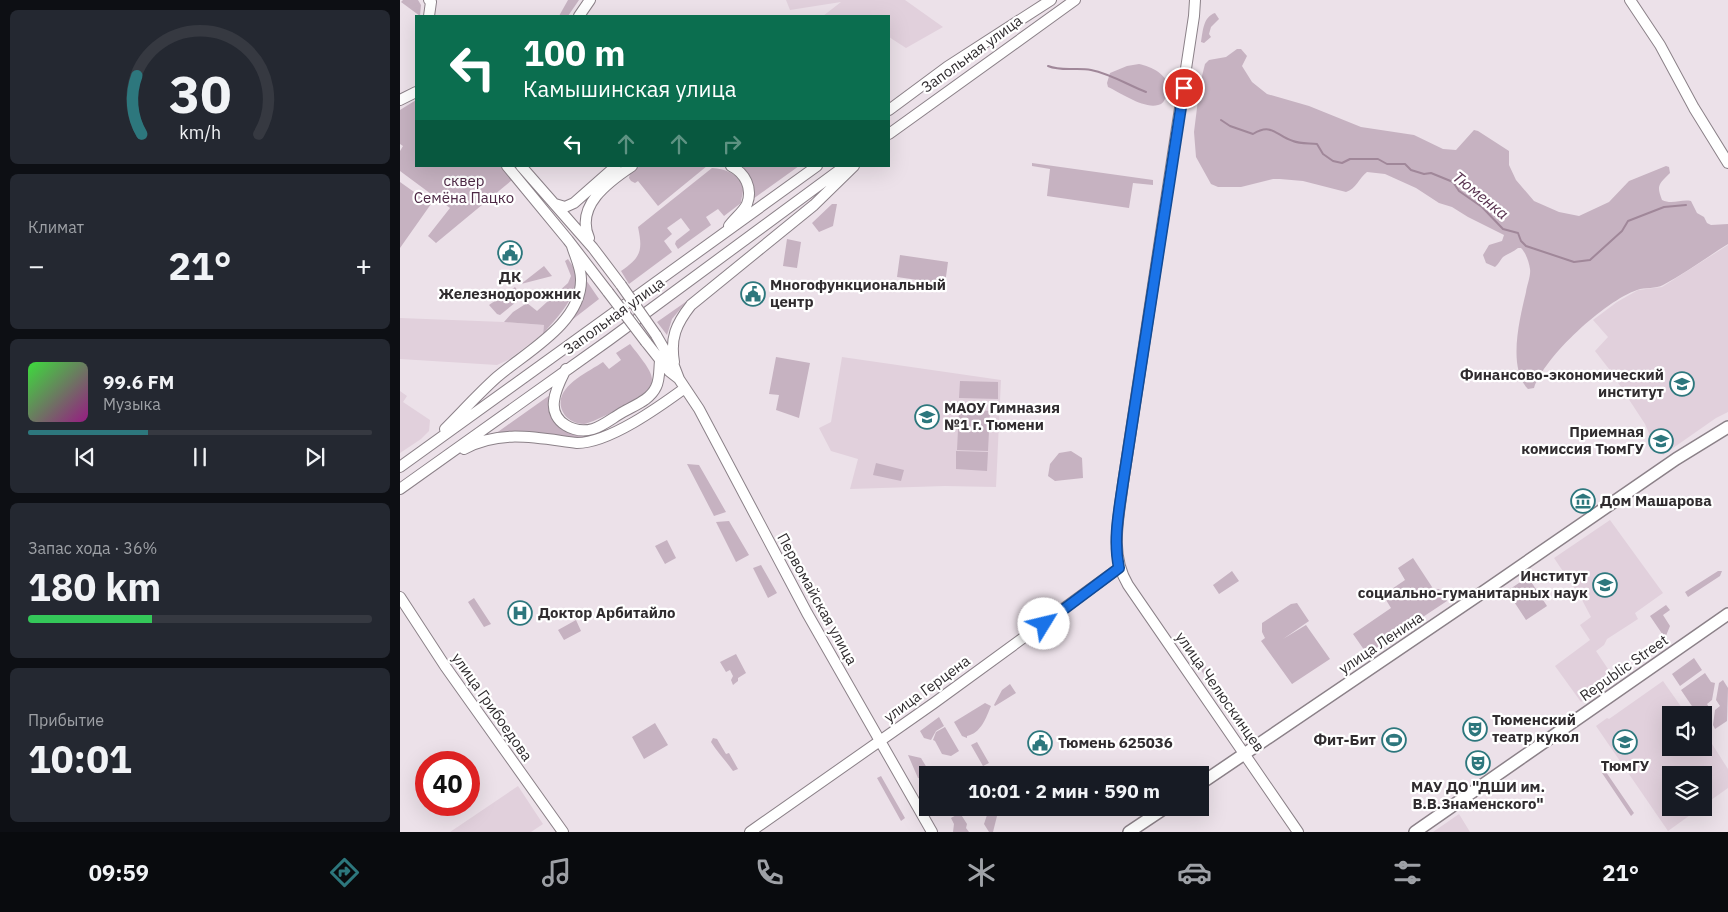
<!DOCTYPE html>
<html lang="ru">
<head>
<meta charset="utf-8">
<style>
	body { margin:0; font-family:"IBM Plex Sans",sans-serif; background:#242831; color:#f1f3f6; height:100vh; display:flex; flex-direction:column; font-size:19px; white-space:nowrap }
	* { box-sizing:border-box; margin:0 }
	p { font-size:16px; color:#9ea1a6 }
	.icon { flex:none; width:28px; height:28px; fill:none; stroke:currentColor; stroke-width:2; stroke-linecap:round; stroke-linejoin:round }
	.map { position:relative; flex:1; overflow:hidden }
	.details { display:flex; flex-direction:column; gap:10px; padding:10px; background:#0d0f14; width:400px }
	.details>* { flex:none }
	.top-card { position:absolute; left:15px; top:15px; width:475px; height:152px; border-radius:0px; box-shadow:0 5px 20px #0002; background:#0b6e4f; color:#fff; overflow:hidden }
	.fabs { position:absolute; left:1262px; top:706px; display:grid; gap:10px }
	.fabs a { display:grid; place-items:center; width:50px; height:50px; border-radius:0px; background:#171b24; box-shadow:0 5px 20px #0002; font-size:25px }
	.speed { position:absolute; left:15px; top:751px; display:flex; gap:10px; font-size:25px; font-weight:700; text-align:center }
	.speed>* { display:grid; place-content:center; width:65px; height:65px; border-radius:50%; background:#171b24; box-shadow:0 5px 20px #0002; line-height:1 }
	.speed .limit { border:8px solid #d22; background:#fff; color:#111 }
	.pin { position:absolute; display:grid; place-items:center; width:42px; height:42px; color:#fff; margin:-21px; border:2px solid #fff; border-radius:50%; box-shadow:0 1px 5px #0007 }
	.me { position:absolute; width:55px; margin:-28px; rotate:54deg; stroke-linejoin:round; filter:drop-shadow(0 0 4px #0008) }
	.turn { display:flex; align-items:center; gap:18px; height:105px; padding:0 25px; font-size:22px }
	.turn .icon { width:65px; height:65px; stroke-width:2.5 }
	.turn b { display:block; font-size:35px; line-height:42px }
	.lanes { display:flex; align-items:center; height:48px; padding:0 25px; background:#0003; justify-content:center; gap:25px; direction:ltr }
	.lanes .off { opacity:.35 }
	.big { font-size:38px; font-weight:800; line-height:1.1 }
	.details .widget { flex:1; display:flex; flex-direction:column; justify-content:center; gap:8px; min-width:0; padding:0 18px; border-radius:8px; background:#242831 }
	.details .dial { align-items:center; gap:0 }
	.dial svg { height:130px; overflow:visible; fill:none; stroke:#363941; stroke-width:7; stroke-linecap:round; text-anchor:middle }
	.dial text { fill:#f1f3f6; stroke:none }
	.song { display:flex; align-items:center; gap:15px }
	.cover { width:60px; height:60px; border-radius:8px; background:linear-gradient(135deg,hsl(120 70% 55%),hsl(310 70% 35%)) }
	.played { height:5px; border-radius:2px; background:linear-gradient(90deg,#2d777d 35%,#363941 35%) }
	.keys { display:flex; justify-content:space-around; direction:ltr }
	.heat { display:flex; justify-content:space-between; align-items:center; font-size:28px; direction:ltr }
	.charge { height:8px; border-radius:4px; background:linear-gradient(90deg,#34c759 36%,#363941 0) }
	.trip { position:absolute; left:519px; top:766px; width:290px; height:50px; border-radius:0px; background:#171b24; box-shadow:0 5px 20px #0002; font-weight:800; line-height:50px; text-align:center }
	.menu { display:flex; height:80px; justify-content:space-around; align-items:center; background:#090b0e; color:#9ea1a6 }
	.menu .icon { width:35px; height:35px }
	.menu .current { color:#2d777d }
	.menu b { font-size:22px; color:#f1f3f6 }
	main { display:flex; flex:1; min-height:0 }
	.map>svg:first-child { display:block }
	.built { fill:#e1d0dc }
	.green { fill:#c6b2c1 }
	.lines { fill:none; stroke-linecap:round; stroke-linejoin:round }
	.stream { stroke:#a08799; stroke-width:2 }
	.secondary-casing { stroke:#8b8188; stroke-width:12 }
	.primary-casing { stroke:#8b8188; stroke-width:14 }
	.secondary { stroke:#fff; stroke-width:10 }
	.primary { stroke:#fff; stroke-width:11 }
	.secondary-bridge-casing { stroke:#8b8188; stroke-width:12; stroke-linecap:butt }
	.secondary-bridge { stroke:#fff; stroke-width:10 }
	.route-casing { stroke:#114b97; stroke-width:12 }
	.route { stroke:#1a73e8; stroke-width:9 }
	.labels { text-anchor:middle; stroke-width:4.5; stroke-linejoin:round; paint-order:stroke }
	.street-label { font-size:15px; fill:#302c2f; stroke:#fff }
	.park-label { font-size:15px; fill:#4d2845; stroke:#fff }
	.poi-label { font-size:15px; font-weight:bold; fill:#302c2f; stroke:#fff; text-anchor:start }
	.water-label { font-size:16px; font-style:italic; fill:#593350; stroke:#fff }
</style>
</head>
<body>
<main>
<section class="details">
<div class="widget dial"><svg viewBox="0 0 100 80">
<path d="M14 69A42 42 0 1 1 86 69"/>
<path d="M14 69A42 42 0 0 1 11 33" stroke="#2d777d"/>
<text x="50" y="56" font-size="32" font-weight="700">30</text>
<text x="50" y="72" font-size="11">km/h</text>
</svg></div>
<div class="widget"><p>Климат</p>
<div class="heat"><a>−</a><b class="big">21°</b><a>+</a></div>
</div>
<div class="widget">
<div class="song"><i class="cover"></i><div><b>99.6 FM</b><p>Музыка</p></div></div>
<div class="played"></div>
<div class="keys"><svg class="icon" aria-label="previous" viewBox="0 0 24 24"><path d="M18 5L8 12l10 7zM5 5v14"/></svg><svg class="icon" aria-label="pause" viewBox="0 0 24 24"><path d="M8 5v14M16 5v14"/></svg><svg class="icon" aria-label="next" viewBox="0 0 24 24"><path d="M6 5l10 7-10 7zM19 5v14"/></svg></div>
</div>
<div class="widget"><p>Запас хода · 36%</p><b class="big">180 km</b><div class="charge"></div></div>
<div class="widget"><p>Прибытие</p><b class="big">10:01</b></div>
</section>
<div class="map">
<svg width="1328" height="832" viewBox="0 0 1328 832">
	<rect width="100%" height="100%" fill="#ece1e9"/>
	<!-- built -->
	<path class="built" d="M386,0h119l38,27 -37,21 -17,-11v-21h-66l18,-14 -51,8z
		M1328,245v167l-12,6 -53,37 -11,-15 -7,-16 -36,-55 -14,-18 13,-14 -15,-17 24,-18 21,-12 24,-3z
		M0,318l104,4 40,3 -1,9 -35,26 -11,5 -97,-6z
		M442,357l159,23 -5,107 -51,-1 -95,3 8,-30 -27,-8 -12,-23 12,-6z
		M0,391l7,5 -4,6 27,18 -1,11 -8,8 -21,14z
		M1210,520l53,73 -28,20 3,6 -31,20 -3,6 -8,6 18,27 -33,24 -26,-36 35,-26 -10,-15 11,-8 -10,-19 -27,-40z
		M1263,681l24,34h-16v33h33v-14l3,2 21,33v19l-24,17v-30h-33v33h29l-32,23 -72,-105 11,-8 2,1z
		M118,786l25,38 -12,8h-81z
		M1059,814l11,18h-37z"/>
	<!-- green -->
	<path class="green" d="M3,0h15l3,5 -1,11 -19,-14z
		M168,0h11l-11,16h-9z
		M815,13l4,6 -8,8 -2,7 2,3 -7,6 -3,-1c2,-11 2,-25 14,-29z
		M837,49h4l6,7 -5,10 10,16 15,12 42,12 52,21 53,8 29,14 13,1 18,-20 4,1 31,20v14l7,15 18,21 25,11 20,4 30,-14 20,-21 37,-15 3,1 1,6c-11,11 -14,12 -8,27 10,5 19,-1 29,1l6,12 7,4 3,6 4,2 17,-1v20c-21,13 -42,29 -65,41 -7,4 -18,2 -26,5 -32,11 -92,66 -103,98l-6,1c-21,-22 -8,-71 -2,-97 1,-7 5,-16 4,-23 -1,-7 -4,-16 -9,-21h-3c-5,4 -11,6 -15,9 -3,3 -4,7 -8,10l-9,-4 -3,-8 6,-10 13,-4 2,-6 -36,-18 -16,-10 -13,-4 -23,-15 -31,-14 -18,-2c-8,6 -11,17 -21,20l-43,-11 -23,-2h-7l-32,8h-23l-7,-3 -15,-27 -2,-25 6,-48 5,-20 4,-4 17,-3z
		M739,64c15,3 37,15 27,33 -2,4 -3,7 -8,8 -14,4 -37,-12 -50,-18l-1,-4 3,-10 17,-7z
		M16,100v66h86l10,14 -76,63 -8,-7 22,-28 -50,-37v-20l3,-5 -3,-2v-34z
		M632,163l121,17v5l-20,-2 -4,25 -82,-12 3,-27 -18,-3z
		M240,166h67l-49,40 -20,-25 -3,2 -4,-2 -2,-3 1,-5z
		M342,166h57l-46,33c0,-14 -2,-22 -11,-33z
		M312,168c13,1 30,6 31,22 0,4 -2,9 -2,13l-17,13 -6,-7 -12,8 5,8 -33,24 -3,-5 1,-3 14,-11 -9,-12 -14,10 5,6 -8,7 8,11 -43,32 -8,-13c20,-14 22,-20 17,-44z
		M0,182l31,22 -31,44z
		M432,204h5l-4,22 -14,6 -7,-9z
		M387,239l14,3 -4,26 -14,-2z
		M500,255l48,7 -3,22 -48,-7z
		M168,259c2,3 5,7 6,10 9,24 -17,48 -31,65l1,-9 -40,-3 9,-10 14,-9 10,8 31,-28 3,-7 -6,-15z
		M144,266l8,10 -31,8z
		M186,280l13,19 -31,24 14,-25z
		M115,287l6,8v3l-21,17 -3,-1 -8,-9z
		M287,301l-15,18 -5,16 -10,-13z
		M230,344c6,8 22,26 22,35 0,4 -2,8 -4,11 -9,9 -52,32 -64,34 -8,0 -16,-4 -20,-10 -15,-25 23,-41 39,-52l6,7 12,-9 -5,-7z
		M376,357l34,6 -11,55 -23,-8 3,-15 -10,-1z
		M560,381l38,1v17l-39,-1z
		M150,395l8,28 42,7 2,3 -19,6 -62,-7 -26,2z
		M559,409l31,2 -2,40 -31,-1z
		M556,451l32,1 -1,19 -31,-2z
		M671,451l11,7 1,20 -28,3 -7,-5 2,-12 9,-11z
		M476,463l28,7 -3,11 -28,-6z
		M287,464l12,1 27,47 -12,4z
		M329,521l20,34 -13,7 -20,-40z
		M267,540l9,18 -11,6 -10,-18z
		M1013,558l21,32 5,-1 8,12 -80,53 -14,-20 38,-26 -8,-13 22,-15 -7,-12z
		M361,565l16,28 -9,5 -15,-30z
		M832,571l7,10 -20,13 -6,-9z
		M1318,571h4l-2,5 -32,21 -3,-5z
		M1128,577l19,29 -21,14 -19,-29z
		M74,598l17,26 -7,3 -16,-25z
		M897,603l12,18 -26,18 23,-14 24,34 -38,25 -31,-43 4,-3 -3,-6v-9l29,-19z
		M1266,605l4,5 -7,5 7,11 -5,12 -15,-22z
		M176,620l5,11 -17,9 -6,-10z
		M336,654l10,19 -8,5v3l-5,4 -2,-5 2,-4 -3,-6 -4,2 -6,-10z
		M799,655l8,14 11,13 -4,3 -3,-5 -6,-4 -12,-17z
		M1294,658l8,12 -22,16 -8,-12z
		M1305,673l6,9 4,1 -3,17 -5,4 4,6 -3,14h-4v-9h-6l-17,-25z
		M1323,680l5,8 -1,33 -12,8 -2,-4 2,-15 5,-4 -4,-6 3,-17z
		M610,684l6,9 -21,13 -1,-1 8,-15z
		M585,703l6,3c-5,12 -10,27 -24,30v2l-5,-2 -8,-14z
		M833,703l19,30 -5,4 -12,-16 -1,-6 -2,-4 1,-3 -2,-4z
		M539,717l5,9 -8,5 -5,9 -7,-2 -4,-7z
		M255,723l13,22 -24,14 -12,-22z
		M545,727l14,24 -8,5 -9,-2 -7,-13 -2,-1 3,-8z
		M313,738l4,1 9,15 3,-1 9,16 -5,2c-7,-10 -15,-18 -22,-29z
		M577,742l12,21 -6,3 -12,-21z
		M508,755l13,3 6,10 7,2 3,5h-9l-1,5 -9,-2z
		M1206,772l28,41 -3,3 -29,-43z
		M481,776l24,42 -4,3 -24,-43z
		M597,809l3,5 -3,2 -4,16h-4l-5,-8 3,-9z
		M560,813l7,11 -1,4 3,4h-16l1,-8 -3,-6z"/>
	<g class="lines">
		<!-- stream -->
		<path class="stream" d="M648,66c15,6 28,1 43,4 20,4 37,15 55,22
			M821,120l9,6 23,8c19,-12 23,2 40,7 7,3 17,2 24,3l6,10 10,7 9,2 8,-4h28l9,5h18l6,6 13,4 7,-1 22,9 6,9 23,16 21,22 15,4 3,8 5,5 48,16 16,-2 32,-29 6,-10 36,-14 22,-2"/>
		<!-- secondary casing -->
		<g class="secondary-casing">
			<path id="secondary" d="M795,0l-1,16 -71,467c-4,34 -14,71 5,102l170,247
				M1230,0l30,45 34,63 34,55
				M29,16l2,-14 -2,-2
				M179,16l11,-16
				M0,100l16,-8
				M489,110l58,-43 104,-67
				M489,134l186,-134
				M107,166l61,74 40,52
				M121,166l72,82 28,37
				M155,204l10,3 9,-4 42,-37
				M329,226c5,-7 15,-15 18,-22 6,-16 -2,-31 -16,-38
				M189,238c-14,-32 19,-56 43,-72
				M256,335l18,31 5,13 20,30 108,204 125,219
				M246,342l23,29 9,7
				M274,362c-4,-24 2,-38 17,-57l123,-100 40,-39
				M166,369c-5,10 -11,21 -12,32 -3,22 21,33 39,28 10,-3 21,-12 30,-17 12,-7 27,-12 33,-25 4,-8 3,-18 4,-26
				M45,429c17,-17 34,-36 52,-52 29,-25 85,-54 84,-98 0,-11 -6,-23 -9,-33
				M64,449c37,-20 73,-11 113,-6 32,0 82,-36 108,-55
				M0,467l417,-301
				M0,489l209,-149 236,-174
				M0,597l45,69 118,166
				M350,832l184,-129 185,-135"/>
		</g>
		<!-- primary casing -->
		<g class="primary-casing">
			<path id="primary" d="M800,784l286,-194 190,-131 52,-32
				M729,832l36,-24
				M1015,832l313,-218"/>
		</g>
		<!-- secondary -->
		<use href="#secondary" class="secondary"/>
		<!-- primary -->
		<use href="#primary" class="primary"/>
		<!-- secondary-bridge casing -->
		<g class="secondary-bridge-casing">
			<path id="secondary-bridge" d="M221,285l35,50
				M208,292l38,50"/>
		</g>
		<!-- secondary-bridge -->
		<use href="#secondary-bridge" class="secondary-bridge"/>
	</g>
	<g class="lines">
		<!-- route casing -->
		<g class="route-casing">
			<path id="route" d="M644,624l75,-56c-6,-28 0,-57 4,-85l61,-395"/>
		</g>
		<!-- route -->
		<use href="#route" class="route"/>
	</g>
	<!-- icons -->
	<defs>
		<g id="civic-ring" transform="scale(1.25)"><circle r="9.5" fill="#fff" stroke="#2d777d" stroke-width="1.5"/><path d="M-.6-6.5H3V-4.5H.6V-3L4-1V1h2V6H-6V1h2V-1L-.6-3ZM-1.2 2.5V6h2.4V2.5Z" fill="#2d777d"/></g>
		<g id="university-ring" transform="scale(1.25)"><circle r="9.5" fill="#fff" stroke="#2d777d" stroke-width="1.5"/><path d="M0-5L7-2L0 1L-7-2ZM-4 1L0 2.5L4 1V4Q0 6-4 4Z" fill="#2d777d"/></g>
		<g id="school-ring" transform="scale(1.25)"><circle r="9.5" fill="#fff" stroke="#2d777d" stroke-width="1.5"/><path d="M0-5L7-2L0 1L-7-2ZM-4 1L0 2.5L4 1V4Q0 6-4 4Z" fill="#2d777d"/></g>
		<g id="museum-ring" transform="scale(1.25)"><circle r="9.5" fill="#fff" stroke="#2d777d" stroke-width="1.5"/><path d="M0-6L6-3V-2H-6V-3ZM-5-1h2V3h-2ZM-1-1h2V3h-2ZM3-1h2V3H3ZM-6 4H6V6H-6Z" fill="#2d777d"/></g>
		<g id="hospital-ring" transform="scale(1.25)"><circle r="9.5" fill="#fff" stroke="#2d777d" stroke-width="1.5"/><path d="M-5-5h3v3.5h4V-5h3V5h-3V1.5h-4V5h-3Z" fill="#2d777d"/></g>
		<g id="theatre-ring" transform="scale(1.25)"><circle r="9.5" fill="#fff" stroke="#2d777d" stroke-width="1.5"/><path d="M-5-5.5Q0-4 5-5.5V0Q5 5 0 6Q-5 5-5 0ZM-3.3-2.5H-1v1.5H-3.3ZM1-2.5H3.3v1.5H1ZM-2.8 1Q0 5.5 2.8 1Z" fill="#2d777d"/></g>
		<g id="stadium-ring" transform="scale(1.25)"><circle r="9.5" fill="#fff" stroke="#2d777d" stroke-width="1.5"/><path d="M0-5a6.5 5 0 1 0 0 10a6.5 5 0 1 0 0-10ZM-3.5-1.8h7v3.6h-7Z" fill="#2d777d"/></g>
	</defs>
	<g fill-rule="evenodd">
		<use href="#civic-ring" x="110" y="253"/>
		<use href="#civic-ring" x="353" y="294"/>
		<use href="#university-ring" x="1282" y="384"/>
		<use href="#school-ring" x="527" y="417"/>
		<use href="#university-ring" x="1261" y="441"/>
		<use href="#museum-ring" x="1183" y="501"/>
		<use href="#university-ring" x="1205" y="585"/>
		<use href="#hospital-ring" x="120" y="613"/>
		<use href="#theatre-ring" x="1075" y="729"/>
		<use href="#stadium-ring" x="994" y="740"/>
		<use href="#university-ring" x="1225" y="742"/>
		<use href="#civic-ring" x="640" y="743"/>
		<use href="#theatre-ring" x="1078" y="763"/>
	</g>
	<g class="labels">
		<!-- street labels -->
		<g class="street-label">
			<text transform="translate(572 54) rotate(-36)" y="5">Запольная улица</text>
			<text transform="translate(214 316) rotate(-36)" y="5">Запольная улица</text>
			<text transform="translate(417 599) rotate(61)" y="5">Первомайская улица</text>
			<text transform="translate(981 643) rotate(-34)" y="5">улица Ленина</text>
			<text transform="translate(1224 668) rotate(-35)" y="5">Republic Street</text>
			<text transform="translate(527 689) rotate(-36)" y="5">улица Герцена</text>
			<text transform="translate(820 692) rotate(55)" y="5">улица Челюскинцев</text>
			<text transform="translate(92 707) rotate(55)" y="5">улица Грибоедова</text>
		</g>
		<!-- park labels -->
		<g class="park-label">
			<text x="64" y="186">сквер<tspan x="64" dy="17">Семёна Пацко</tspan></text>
		</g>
		<!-- poi labels -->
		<g class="poi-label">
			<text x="110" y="282" text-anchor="middle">ДК<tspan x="110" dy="17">Железнодорожник</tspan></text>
			<text x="370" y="290">Многофункциональный<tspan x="370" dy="17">центр</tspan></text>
			<text x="1264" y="380" text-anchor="end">Финансово-экономический<tspan x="1264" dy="17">институт</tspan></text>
			<text x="544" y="413">МАОУ Гимназия<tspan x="544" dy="17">№1 г. Тюмени</tspan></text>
			<text x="1244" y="437" text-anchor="end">Приемная<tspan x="1244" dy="17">комиссия ТюмГУ</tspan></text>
			<text x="1200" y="506">Дом Машарова</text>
			<text x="1188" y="581" text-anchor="end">Институт<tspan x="1188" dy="17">социально-гуманитарных наук</tspan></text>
			<text x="138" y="618">Доктор Арбитайло</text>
			<text x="1092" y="725">Тюменский<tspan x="1092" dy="17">театр кукол</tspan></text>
			<text x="976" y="745" text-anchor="end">Фит-Бит</text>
			<text x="658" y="748">Тюмень 625036</text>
			<text x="1225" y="771" text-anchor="middle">ТюмГУ</text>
			<text x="1078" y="792" text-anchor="middle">МАУ ДО "ДШИ им.<tspan x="1078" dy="17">В.В.Знаменского"</tspan></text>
		</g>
		<!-- water labels -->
		<g class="water-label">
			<text transform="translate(1081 195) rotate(39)" y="6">Тюменка</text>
		</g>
	</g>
</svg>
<div class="fabs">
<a><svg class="icon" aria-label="sound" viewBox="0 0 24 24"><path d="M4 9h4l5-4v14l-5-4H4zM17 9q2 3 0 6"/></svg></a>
<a><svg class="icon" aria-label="layers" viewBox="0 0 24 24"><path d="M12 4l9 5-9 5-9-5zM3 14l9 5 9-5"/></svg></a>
</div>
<div class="speed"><div class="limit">40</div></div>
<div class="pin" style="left:784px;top:88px;background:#d93025"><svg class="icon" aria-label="arrive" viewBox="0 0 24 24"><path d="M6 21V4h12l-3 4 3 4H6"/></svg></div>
<svg class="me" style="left:644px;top:624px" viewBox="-20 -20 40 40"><circle r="19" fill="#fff"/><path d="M0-13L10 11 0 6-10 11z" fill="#1a73e8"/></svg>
<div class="trip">10:01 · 2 мин · 590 m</div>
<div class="top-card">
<div class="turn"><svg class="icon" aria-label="left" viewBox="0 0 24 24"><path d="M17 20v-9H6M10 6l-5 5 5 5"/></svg><div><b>100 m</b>Камышинская улица</div></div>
<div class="lanes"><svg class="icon" aria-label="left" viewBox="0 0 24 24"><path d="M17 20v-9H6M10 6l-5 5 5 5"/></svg><svg class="icon off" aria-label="ahead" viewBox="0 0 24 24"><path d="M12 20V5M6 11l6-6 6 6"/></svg><svg class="icon off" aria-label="ahead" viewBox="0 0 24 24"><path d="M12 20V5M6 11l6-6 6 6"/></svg><svg class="icon off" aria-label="right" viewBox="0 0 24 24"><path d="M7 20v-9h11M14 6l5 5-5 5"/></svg></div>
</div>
</div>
</main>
<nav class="menu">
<b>09:59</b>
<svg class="icon current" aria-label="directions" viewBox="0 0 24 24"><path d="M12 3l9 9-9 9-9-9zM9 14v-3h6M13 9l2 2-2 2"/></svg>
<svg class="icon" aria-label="music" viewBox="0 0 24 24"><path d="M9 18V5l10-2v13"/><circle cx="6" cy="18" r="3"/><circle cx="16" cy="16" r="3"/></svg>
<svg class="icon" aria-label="phone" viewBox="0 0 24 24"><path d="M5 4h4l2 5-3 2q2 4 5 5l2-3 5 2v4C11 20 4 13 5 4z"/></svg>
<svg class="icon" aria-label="climate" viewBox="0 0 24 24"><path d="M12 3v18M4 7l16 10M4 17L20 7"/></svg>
<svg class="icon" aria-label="car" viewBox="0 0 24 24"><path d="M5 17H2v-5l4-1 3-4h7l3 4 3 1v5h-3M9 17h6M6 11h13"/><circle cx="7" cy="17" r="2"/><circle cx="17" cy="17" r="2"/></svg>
<svg class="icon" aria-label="filters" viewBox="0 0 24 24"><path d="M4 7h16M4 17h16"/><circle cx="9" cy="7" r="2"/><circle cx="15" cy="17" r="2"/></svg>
<b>21°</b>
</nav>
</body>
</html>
